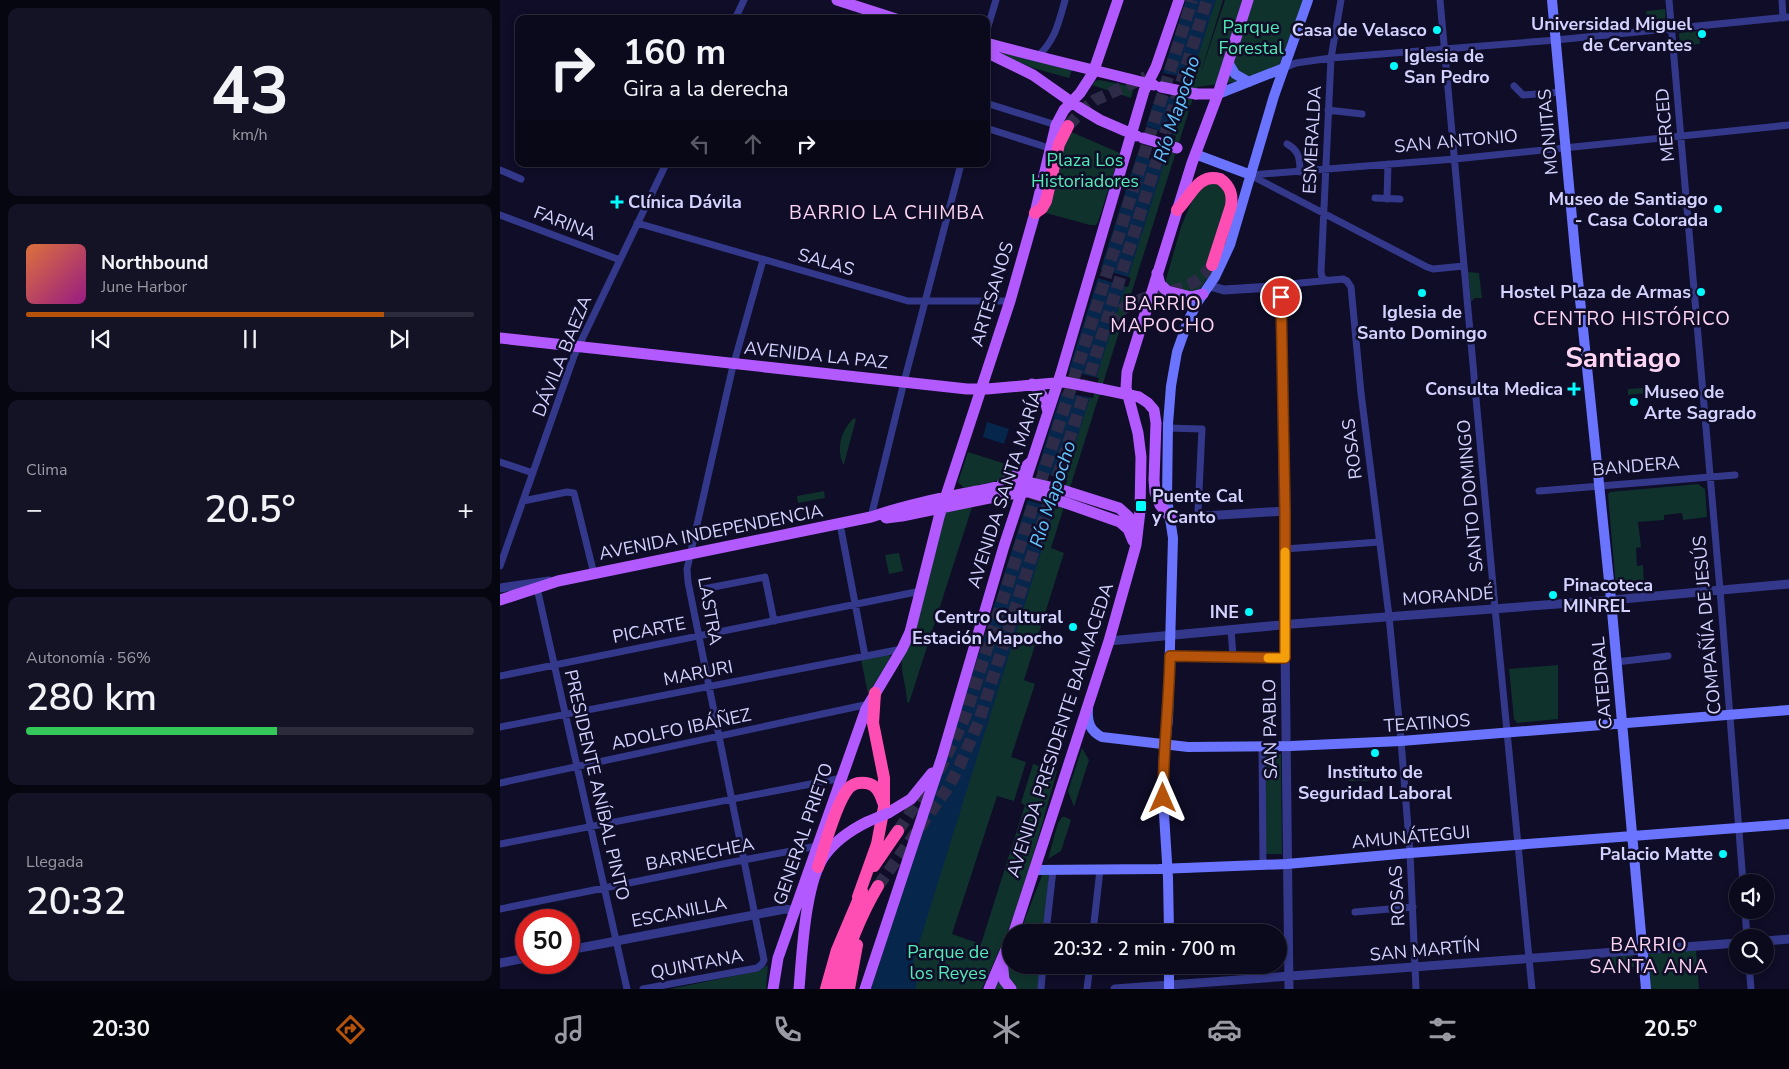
<!DOCTYPE html>
<html lang="es">
<head>
<meta charset="utf-8">
<style>
	body { margin:0; font-family:"Nunito Sans",sans-serif; background:#141326; color:#f1f3f6; height:100vh; display:flex; flex-direction:column; font-size:19px; white-space:nowrap }
	* { box-sizing:border-box; margin:0 }
	p { font-size:16px; color:#9a9aa4 }
	.icon { flex:none; width:28px; height:28px; fill:none; stroke:currentColor; stroke-width:2; stroke-linecap:round; stroke-linejoin:round }
	.map { position:relative; flex:1; overflow:hidden }
	.details { display:flex; flex-direction:column; gap:8px; padding:8px; background:#060610; width:500px }
	.details>* { flex:none }
	.hud { position:absolute; left:15px; top:15px; width:475px; height:152px; border-radius:10px; box-shadow:0 2px 8px #0003,0 0 0 1px #2b2b3b; background:#0b0a1d; color:#f1f3f6; overflow:hidden }
	.tools { position:absolute; left:1229px; top:874px; display:grid; gap:10px }
	.tools a { display:grid; place-items:center; width:45px; height:45px; border-radius:50%; background:#0b0a1d; box-shadow:0 2px 8px #0003,0 0 0 1px #2b2b3b; font-size:25px }
	.speed { position:absolute; left:15px; top:909px; display:flex; gap:10px; font-size:25px; font-weight:700; text-align:center }
	.speed>* { display:grid; place-content:center; width:65px; height:65px; border-radius:50%; background:#0b0a1d; box-shadow:0 2px 8px #0003,0 0 0 1px #2b2b3b; line-height:1 }
	.speed .limit { border:8px solid #d22; background:#fff; color:#111 }
	.pin { position:absolute; display:grid; place-items:center; width:42px; height:42px; color:#fff; margin:-21px; border:2px solid #fff; border-radius:50%; box-shadow:0 1px 5px #0007 }
	.me { position:absolute; width:55px; margin:-28px; rotate:0deg; stroke-linejoin:round; filter:drop-shadow(0 0 4px #0008) }
	.turn { display:flex; align-items:center; gap:18px; height:105px; padding:0 25px; font-size:22px }
	.turn .icon { width:65px; height:65px; stroke-width:2.5 }
	.turn b { display:block; font-size:35px; line-height:42px }
	.lanes { display:flex; align-items:center; height:48px; padding:0 25px; background:#0003; justify-content:center; gap:25px; direction:ltr }
	.lanes .off { opacity:.35 }
	.big { font-size:38px; font-weight:600; line-height:1.1 }
	.details .card { flex:1; display:flex; flex-direction:column; justify-content:center; gap:8px; min-width:0; padding:0 18px; border-radius:10px; background:#141326 }
	.details .dial { align-items:center; gap:0 }
	.dial b { font-size:65px; line-height:1 }
	.song { display:flex; align-items:center; gap:15px }
	.cover { width:60px; height:60px; border-radius:8px; background:linear-gradient(135deg,hsl(20 70% 55%),hsl(310 70% 35%)) }
	.played { height:5px; border-radius:2px; background:linear-gradient(90deg,#b45309 80%,#2b2b3b 80%) }
	.keys { display:flex; justify-content:space-around; direction:ltr }
	.heat { display:flex; justify-content:space-between; align-items:center; font-size:28px; direction:ltr }
	.charge { height:8px; border-radius:4px; background:linear-gradient(90deg,#34c759 56%,#2b2b3b 0) }
	.trip { position:absolute; left:502px; top:924px; width:285px; height:50px; border-radius:25px; background:#0b0a1d; box-shadow:0 2px 8px #0003,0 0 0 1px #2b2b3b; font-weight:600; line-height:50px; text-align:center }
	.tab-bar { display:flex; height:80px; justify-content:space-around; align-items:center; background:#04040c; color:#9a9aa4 }
	.tab-bar .icon { width:35px; height:35px }
	.tab-bar .active { color:#b45309 }
	.tab-bar b { font-size:22px; color:#f1f3f6 }
	main { display:flex; flex:1; min-height:0 }
	.map>svg:first-child { display:block }
	.green { fill:#0f322d }
	.water { fill:#07264c }
	.pier { fill:#0f0d27 }
	.lines { fill:none; stroke-linecap:round; stroke-linejoin:round }
	.motorway-tunnel { stroke:#2d2b47; stroke-width:12; stroke-dasharray:12 6; stroke-linecap:butt }
	.minor { stroke:#33388b; stroke-width:7 }
	.tertiary { stroke:#33388b; stroke-width:9 }
	.secondary { stroke:#6a74ff; stroke-width:10 }
	.primary { stroke:#b25aff; stroke-width:11 }
	.motorway { stroke:#ff4eb3; stroke-width:12 }
	.primary-bridge { stroke:#b25aff; stroke-width:11 }
	.route-casing { stroke:#753606; stroke-width:12 }
	.route { stroke:#b45309; stroke-width:9 }
	.slow { stroke:#f59e0b; stroke-width:9 }
	.poi-dot { fill:#00fcfe; stroke:#0f0d27; stroke-width:2 }
	.labels { text-anchor:middle; stroke-width:5; stroke-linejoin:round; paint-order:stroke }
	.poi-label { font-size:18px; font-weight:bold; fill:#d4d3ff; stroke:#0f0d27; text-anchor:end }
	.park-label { font-size:18px; fill:#53ebb7; stroke:#0f0d27 }
	.street-label { font-size:18px; fill:#d4d3ff; stroke:#0f0d27 }
	.water-label { font-size:19px; font-style:italic; fill:#61c4ff; stroke:#0f0d27 }
	.neighbourhood-label { font-size:19px; letter-spacing:1px; fill:#ffd5f4; stroke:#0f0d27 }
	.town-label { font-size:28px; font-weight:bold; fill:#ffd5f4; stroke:#0f0d27 }
</style>
</head>
<body>
<main>
<section class="details">
<div class="card dial"><b>43</b><p>km/h</p></div>
<div class="card">
<div class="song"><i class="cover"></i><div><b>Northbound</b><p>June Harbor</p></div></div>
<div class="played"></div>
<div class="keys"><svg class="icon" aria-label="previous" viewBox="0 0 24 24"><path d="M18 5L8 12l10 7zM5 5v14"/></svg><svg class="icon" aria-label="pause" viewBox="0 0 24 24"><path d="M8 5v14M16 5v14"/></svg><svg class="icon" aria-label="next" viewBox="0 0 24 24"><path d="M6 5l10 7-10 7zM19 5v14"/></svg></div>
</div>
<div class="card"><p>Clima</p>
<div class="heat"><a>−</a><b class="big">20.5°</b><a>+</a></div>
</div>
<div class="card"><p>Autonomía · 56%</p><b class="big">280 km</b><div class="charge"></div></div>
<div class="card"><p>Llegada</p><b class="big">20:32</b></div>
</section>
<div class="map">
<svg width="1289" height="989" viewBox="0 0 1289 989">
	<rect width="100%" height="100%" fill="#0f0d27"/>
	<!-- green -->
	<path class="green" d="M686,0h37l-24,78 26,-78h79l-26,68 -44,14 -37,5 -5,14 -141,447 13,5 -40,127 11,4 -24,73 15,5 -12,39 -17,-5 -45,138 29,10 44,-139 -4,-2 12,-39 24,7c-15,52 -28,104 -47,155 -9,21 -19,42 -28,63h-111l191,-593z
		M1165,9l1,16 -18,3 -2,-17z
		M1199,31l1,13 -20,2 -1,-13z
		M492,50l80,20 -3,8 -36,-10z
		M599,80l35,7 -3,11 -39,-13 3,-4z
		M569,131l51,22 -22,69 -2,3h-6l-44,-12z
		M717,181l11,14 -15,76 -19,26 -31,-7 18,-63 13,-31 4,-7z
		M968,272l11,1 3,25h-7l-3,3h-1z
		M1156,387v5l-28,3v-6z
		M354,418l2,1 -12,45h-1c-7,-16 -2,-34 11,-46z
		M468,452l44,14 7,3 -12,10 -43,9 -6,-6z
		M1198,484l7,5 2,28 -24,3 -1,-7 -18,2v5l-26,2 3,25 -5,1 1,18 6,-1 1,25 -23,2 -5,-4 -8,-94 2,-2z
		M324,491l1,7 -27,5 -1,-7z
		M472,507l-63,196 -2,-1c0,-15 -7,-30 -5,-44l43,-147z
		M399,553l4,18 -14,3 -4,-19z
		M388,654l3,3 -23,37 -7,-35z
		M1058,665v54l-41,4 -3,-4 -5,-50z
		M582,748l7,12 -15,47 -6,-16z
		M781,754l1,100h-16l-1,-99z
		M848,771h21v10h-21z
		M562,817h3l6,3 -10,31 -13,8 10,-36z
		M543,873h6l-5,59h-24z
		M1196,950l3,39h-51l-2,-35z
		M511,954v11h31l-2,24h-46z
		M1133,954l1,13 -12,1v6h-11l-1,-18z
		M268,965l-2,24h-96l88,-18z"/>
	<!-- water -->
	<path class="water" d="M686,0h30l-173,546 -131,420 9,3 -6,20h-44l52,-159z
		M487,422l22,7 -5,15 -21,-7z"/>
	<!-- pier -->
	<path class="pier" d="M663,73l31,6 -7,21 -30,-5z
		M646,126l30,10 -9,29 -30,-10z
		M601,269l30,9 -3,9 -30,-9z
		M568,371l31,7 -6,20 -32,-6z
		M536,471l31,9 -9,29 -31,-9z"/>
	<g class="lines">
		<!-- motorway-tunnel -->
		<path class="motorway-tunnel" d="M568,126l16,-17 11,-9 51,-23
			M610,324c23,-40 78,-21 102,-59
			M398,831l44,-66 23,-48 119,-370 108,-347
			M378,886l71,-100 10,-19 20,-46 102,-318 126,-403"/>
		<!-- minor -->
		<path class="minor" d="M940,0l55,608 37,381
			M1169,0l51,590 23,292
			M1282,0l1,18
			M235,19l9,-19
			M486,33l10,-33
			M537,57c18,-16 22,-35 28,-57
			M784,68l12,-5 35,-5 225,-18 233,-23
			M1014,86l9,9 38,-3
			M486,103l70,22
			M828,110l34,4
			M486,128l63,20
			M787,144c12,6 13,15 13,28
			M0,170l21,9
			M751,175l204,-16 334,-34
			M752,176l175,91 6,2 31,-3
			M875,198l25,1
			M887,199l1,-35
			M0,215l120,45
			M137,223l271,78h102
			M826,280l-4,-3 -1,-5 10,-214 10,-58
			M777,289l13,-5 53,-5 4,2 4,6 10,106 28,223 12,125 9,112 6,136
			M668,428l34,1 -4,82
			M0,462l33,11
			M1039,491l196,-16
			M23,501l44,-9 7,1 20,81
			M371,517l33,-135 57,-218
			M340,524l25,132
			M785,549l94,-7
			M0,566l74,-210 92,-192
			M37,588l90,401
			M203,589l62,-12 9,44
			M731,629l2,28
			M670,656l115,2
			M1116,662l52,-6
			M0,676l421,-85
			M0,727l402,-78
			M762,747l1,118
			M0,783l369,-79
			M0,844l342,-66
			M0,909l238,-48 79,-15
			M1245,910l2,28
			M855,912l58,-5
			M546,932l7,-62
			M593,932l7,-62
			M1249,965l2,24
			M143,989l114,-21 5,-4 2,-4 -76,-378 -1,-13 45,-199 31,-110
			M541,989l2,-24
			M587,989l3,-24"/>
		<!-- tertiary -->
		<path class="tertiary" d="M710,286l14,4 48,-3 5,2 4,8 8,692
			M671,518l114,-7
			M0,588l49,-7
			M609,641l183,-17 319,-24 178,-16
			M1265,941l24,-2
			M69,950l216,-41 6,1 3,2
			M0,963l26,-5
			M615,989l623,-46"/>
		<!-- secondary -->
		<path class="secondary" d="M1052,0l23,251 36,349 35,389
			M728,62l7,12 14,8
			M718,94l66,-26
			M695,154l56,21
			M588,709c-1,13 2,22 14,28l86,10 103,-1 110,-5 388,-31
			M535,870l124,-1 128,-5 123,-11 379,-29
			M669,932l-1,-54 -5,-80v-33l5,-47 5,-180 -6,-39 1,-75 3,-38 6,-34 11,-31 9,-18 18,-26 15,-32 44,-149 34,-96
			M669,965v24"/>
		<!-- primary -->
		<path class="primary" d="M337,0l59,19
			M486,43c56,15 112,28 168,42
			M486,52l47,23 47,33 20,12 37,16
			M696,94h22
			M657,273l3,11 7,7 24,6 12,-3
			M0,338l467,51h20l78,-7
			M532,384c9,7 14,16 16,28
			M601,389l38,8 9,6 6,7 2,13 -2,57 1,12 5,13 11,13
			M502,484l14,-9 15,-13
			M559,489l60,19 10,9 7,15
			M566,503l54,19 8,7 5,12
			M386,518l16,-2 107,-22 18,-2
			M0,600l58,-19 313,-64c35,-12 70,-19 106,-26 17,-3 35,-9 54,-8
			M388,813l23,-14 21,-26
			M514,932l95,-291 27,-96 4,-34 1,-54 -3,-24 -12,-45 1,-16 65,-209 26,-69 30,-94
			M502,960l2,20 7,9
			M273,989l5,-31 88,-249 36,-60 8,-17 29,-115 71,-216 25,-88 21,-88 8,-15 16,-17 13,-20 25,-73
			M299,989c3,-35 6,-107 26,-134 11,-15 26,-25 42,-33
			M365,989l77,-232 62,-211 57,-173 83,-282 12,-24 23,-67
			M489,989l22,-51"/>
		<!-- motorway -->
		<path class="motorway" d="M677,210c14,-13 20,-37 43,-31 10,7 13,15 11,27l-19,59
			M535,213l7,-5 4,-7 13,-57 9,-18
			M374,866l24,-35
			M318,867c6,-19 18,-64 30,-78 4,-5 11,-7 18,-6 10,1 14,10 17,19
			M358,897l19,-53 7,-37v-29l-11,-55 2,-30
			M326,989l11,-39 25,-59
			M337,989c9,-36 22,-71 41,-103
			M349,989l8,-44"/>
		<!-- primary-bridge -->
		<path class="primary-bridge" d="M661,87l35,7
			M643,138l34,10
			M565,382l36,7
			M532,483l27,6
			M529,492l37,11
			M367,822l21,-9"/>
	</g>
	<g class="lines">
		<!-- route casing -->
		<g class="route-casing">
			<path id="route" d="M663,798c0,-47 6,-94 7,-142l115,2v-147l-4,-214"/>
		</g>
		<!-- route -->
		<use href="#route" class="route"/>
		<!-- slow -->
		<path class="slow" d="M768,658h17v-106"/>
	</g>
	<!-- markers -->
	<g class="poi-dot">
		<circle cx="937" cy="30" r="5"/>
		<circle cx="1202" cy="34" r="5"/>
		<circle cx="894" cy="66" r="5"/>
		<path d="M114.5 194.5h5v5h5v5h-5v5h-5v-5h-5v-5h5z"/>
		<circle cx="1218" cy="209" r="5"/>
		<circle cx="1201" cy="292" r="5"/>
		<circle cx="922" cy="293" r="5"/>
		<path d="M1071.5 381.5h5v5h5v5h-5v5h-5v-5h-5v-5h5z"/>
		<circle cx="1134" cy="402" r="5"/>
		<rect x="635" y="500" width="12" height="12" rx="2.5"/>
		<circle cx="1053" cy="595" r="5"/>
		<circle cx="749" cy="612" r="5"/>
		<circle cx="573" cy="627" r="5"/>
		<circle cx="875" cy="753" r="5"/>
		<circle cx="1223" cy="854" r="5"/>
	</g>
	<g class="labels">
		<!-- poi labels -->
		<g class="poi-label">
			<text x="1192" y="30">Universidad Miguel<tspan x="1192" dy="21">de Cervantes</tspan></text>
			<text x="927" y="36">Casa de Velasco</text>
			<text x="904" y="62" text-anchor="start">Iglesia de<tspan x="904" dy="21">San Pedro</tspan></text>
			<text x="1208" y="205">Museo de Santiago<tspan x="1208" dy="21">- Casa Colorada</tspan></text>
			<text x="128" y="208" text-anchor="start">Clínica Dávila</text>
			<text x="1191" y="298">Hostel Plaza de Armas</text>
			<text x="922" y="318" text-anchor="middle">Iglesia de<tspan x="922" dy="21">Santo Domingo</tspan></text>
			<text x="1063" y="395">Consulta Medica</text>
			<text x="1144" y="398" text-anchor="start">Museo de<tspan x="1144" dy="21">Arte Sagrado</tspan></text>
			<text x="652" y="502" text-anchor="start">Puente Cal<tspan x="652" dy="21">y Canto</tspan></text>
			<text x="1063" y="591" text-anchor="start">Pinacoteca<tspan x="1063" dy="21">MINREL</tspan></text>
			<text x="739" y="618">INE</text>
			<text x="563" y="623">Centro Cultural<tspan x="563" dy="21">Estación Mapocho</tspan></text>
			<text x="875" y="778" text-anchor="middle">Instituto de<tspan x="875" dy="21">Seguridad Laboral</tspan></text>
			<text x="1213" y="860">Palacio Matte</text>
		</g>
		<!-- park labels -->
		<g class="park-label">
			<text x="751" y="33">Parque<tspan x="751" dy="21">Forestal</tspan></text>
			<text x="585" y="166">Plaza Los<tspan x="585" dy="21">Historiadores</tspan></text>
			<text x="448" y="958">Parque de<tspan x="448" dy="21">los Reyes</tspan></text>
		</g>
		<!-- street labels -->
		<g class="street-label">
			<text transform="translate(1165 125) rotate(-95)" y="6">MERCED</text>
			<text transform="translate(1048 132) rotate(-95)" y="6">MONJITAS</text>
			<text transform="translate(812 140) rotate(-87)" y="6">ESMERALDA</text>
			<text transform="translate(956 141) rotate(-5)" y="6">SAN ANTONIO</text>
			<text transform="translate(65 223) rotate(21)" y="6">FARINA</text>
			<text transform="translate(326 262) rotate(16)" y="6">SALAS</text>
			<text transform="translate(492 294) rotate(-73)" y="6">ARTESANOS</text>
			<text transform="translate(316 355) rotate(6)" y="6">AVENIDA LA PAZ</text>
			<text transform="translate(62 356) rotate(-68)" y="6">DÁVILA BAEZA</text>
			<text transform="translate(852 449) rotate(-97)" y="6">ROSAS</text>
			<text transform="translate(1136 466) rotate(-5)" y="6">BANDERA</text>
			<text transform="translate(505 489) rotate(-72)" y="6">AVENIDA SANTA MARÍA</text>
			<text transform="translate(970 496) rotate(-95)" y="6">SANTO DOMINGO</text>
			<text transform="translate(211 532) rotate(-11)" y="6">AVENIDA INDEPENDENCIA</text>
			<text transform="translate(948 596) rotate(-4)" y="6">MORANDÉ</text>
			<text transform="translate(210 611) rotate(80)" y="6">LASTRA</text>
			<text transform="translate(1207 625) rotate(-95)" y="6">COMPAÑÍA DE JESÚS</text>
			<text transform="translate(149 630) rotate(-11)" y="6">PICARTE</text>
			<text transform="translate(198 673) rotate(-11)" y="6">MARURI</text>
			<text transform="translate(1102 683) rotate(-95)" y="6">CATEDRAL</text>
			<text transform="translate(927 723) rotate(-4)" y="6">TEATINOS</text>
			<text transform="translate(181 729) rotate(-12)" y="6">ADOLFO IBÁÑEZ</text>
			<text transform="translate(770 729) rotate(-91)" y="6">SAN PABLO</text>
			<text transform="translate(560 730) rotate(-72)" y="6">AVENIDA PRESIDENTE BALMACEDA</text>
			<text transform="translate(97 785) rotate(77)" y="6">PRESIDENTE ANÍBAL PINTO</text>
			<text transform="translate(303 834) rotate(-71)" y="6">GENERAL PRIETO</text>
			<text transform="translate(911 837) rotate(-5)" y="6">AMUNÁTEGUI</text>
			<text transform="translate(200 854) rotate(-11)" y="6">BARNECHEA</text>
			<text transform="translate(897 896) rotate(-93)" y="6">ROSAS</text>
			<text transform="translate(179 912) rotate(-11)" y="6">ESCANILLA</text>
			<text transform="translate(925 950) rotate(-5)" y="6">SAN MARTÍN</text>
			<text transform="translate(197 964) rotate(-11)" y="6">QUINTANA</text>
		</g>
		<!-- water labels -->
		<g class="water-label">
			<text transform="translate(676 109) rotate(-72)" y="7">Río Mapocho</text>
			<text transform="translate(552 494) rotate(-72)" y="7">Río Mapocho</text>
		</g>
		<!-- neighbourhood labels -->
		<g class="neighbourhood-label">
			<text x="387" y="219">BARRIO LA CHIMBA</text>
			<text x="663" y="310">BARRIO<tspan x="663" dy="22">MAPOCHO</tspan></text>
			<text x="1132" y="325">CENTRO HISTÓRICO</text>
			<text x="1149" y="951">BARRIO<tspan x="1149" dy="22">SANTA ANA</tspan></text>
		</g>
		<!-- town labels -->
		<g class="town-label">
			<text x="1123" y="367">Santiago</text>
		</g>
	</g>
</svg>
<div class="tools">
<a><svg class="icon" aria-label="sound" viewBox="0 0 24 24"><path d="M4 9h4l5-4v14l-5-4H4zM17 9q2 3 0 6"/></svg></a>
<a><svg class="icon" aria-label="search" viewBox="0 0 24 24"><circle cx="10" cy="10" r="6"/><path d="M15 15l6 6"/></svg></a>
</div>
<div class="speed"><div class="limit">50</div></div>
<div class="pin" style="left:781px;top:297px;background:#d93025"><svg class="icon" aria-label="arrive" viewBox="0 0 24 24"><path d="M6 21V4h12l-3 4 3 4H6"/></svg></div>
<svg class="me" style="left:663px;top:798px" viewBox="-20 -20 40 40"><path d="M0-17L14 15 0 8-14 15z" fill="#b45309" stroke="#fff" stroke-width="4"/></svg>
<div class="trip">20:32 · 2 min · 700 m</div>
<div class="hud">
<div class="turn"><svg class="icon" aria-label="right" viewBox="0 0 24 24"><path d="M7 20v-9h11M14 6l5 5-5 5"/></svg><div><b>160 m</b>Gira a la derecha</div></div>
<div class="lanes"><svg class="icon off" aria-label="left" viewBox="0 0 24 24"><path d="M17 20v-9H6M10 6l-5 5 5 5"/></svg><svg class="icon off" aria-label="ahead" viewBox="0 0 24 24"><path d="M12 20V5M6 11l6-6 6 6"/></svg><svg class="icon" aria-label="right" viewBox="0 0 24 24"><path d="M7 20v-9h11M14 6l5 5-5 5"/></svg></div>
</div>
</div>
</main>
<nav class="tab-bar">
<b>20:30</b>
<svg class="icon active" aria-label="directions" viewBox="0 0 24 24"><path d="M12 3l9 9-9 9-9-9zM9 14v-3h6M13 9l2 2-2 2"/></svg>
<svg class="icon" aria-label="music" viewBox="0 0 24 24"><path d="M9 18V5l10-2v13"/><circle cx="6" cy="18" r="3"/><circle cx="16" cy="16" r="3"/></svg>
<svg class="icon" aria-label="phone" viewBox="0 0 24 24"><path d="M5 4h4l2 5-3 2q2 4 5 5l2-3 5 2v4C11 20 4 13 5 4z"/></svg>
<svg class="icon" aria-label="climate" viewBox="0 0 24 24"><path d="M12 3v18M4 7l16 10M4 17L20 7"/></svg>
<svg class="icon" aria-label="car" viewBox="0 0 24 24"><path d="M5 17H2v-5l4-1 3-4h7l3 4 3 1v5h-3M9 17h6M6 11h13"/><circle cx="7" cy="17" r="2"/><circle cx="17" cy="17" r="2"/></svg>
<svg class="icon" aria-label="filters" viewBox="0 0 24 24"><path d="M4 7h16M4 17h16"/><circle cx="9" cy="7" r="2"/><circle cx="15" cy="17" r="2"/></svg>
<b>20.5°</b>
</nav>
</body>
</html>
